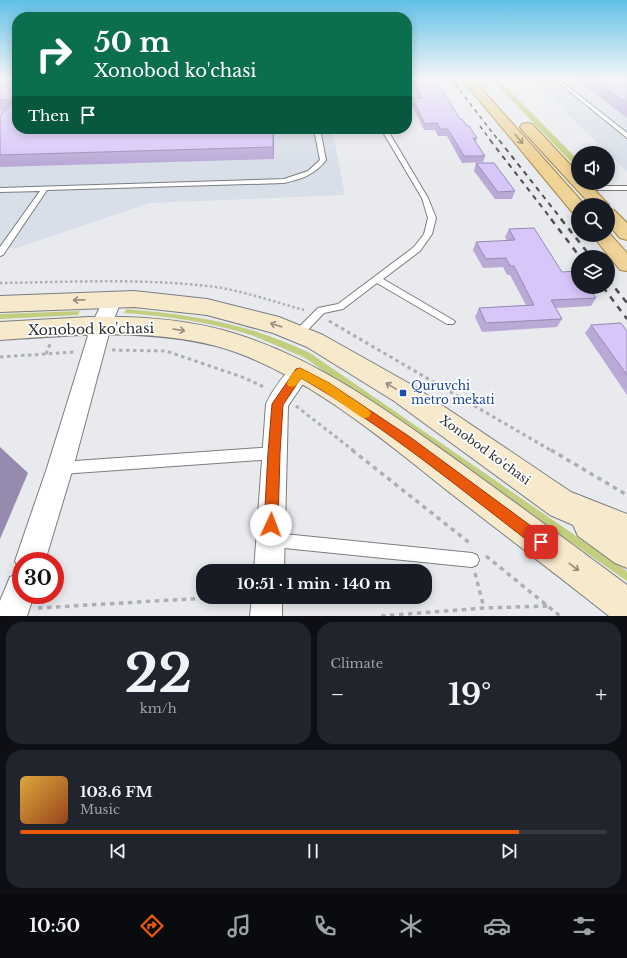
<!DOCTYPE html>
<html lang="en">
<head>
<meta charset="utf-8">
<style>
	body { margin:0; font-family:"Libre Baskerville",serif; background:#20242c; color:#f1f3f6; height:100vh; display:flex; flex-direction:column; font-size:15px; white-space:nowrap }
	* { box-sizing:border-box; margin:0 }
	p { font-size:13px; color:#9ea1a6 }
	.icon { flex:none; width:22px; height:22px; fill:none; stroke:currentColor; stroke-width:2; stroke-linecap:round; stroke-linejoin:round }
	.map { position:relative; height:616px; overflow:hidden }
	.details { display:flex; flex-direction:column; gap:6px; padding:6px; background:#0d0f14; flex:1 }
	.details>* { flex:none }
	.top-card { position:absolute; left:12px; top:12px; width:400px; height:122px; border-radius:16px; box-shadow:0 2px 10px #0003; background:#0b6e4f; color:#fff; overflow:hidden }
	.buttons { position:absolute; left:571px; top:146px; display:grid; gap:8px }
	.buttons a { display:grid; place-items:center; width:44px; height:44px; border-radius:50%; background:#171b24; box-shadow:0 2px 10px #0003; font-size:20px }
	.speed { position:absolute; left:12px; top:552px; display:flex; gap:8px; font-size:20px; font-weight:700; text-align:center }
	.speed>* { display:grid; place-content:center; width:52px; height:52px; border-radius:50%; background:#171b24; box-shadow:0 2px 10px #0003; line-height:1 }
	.speed .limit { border:6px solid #d22; background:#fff; color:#111 }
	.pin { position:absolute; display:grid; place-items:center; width:34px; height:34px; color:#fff; margin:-17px; border-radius:8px; box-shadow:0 2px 6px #0006 }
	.me { position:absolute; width:44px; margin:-22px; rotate:2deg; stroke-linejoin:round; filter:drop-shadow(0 0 3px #0008) }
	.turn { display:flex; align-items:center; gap:14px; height:84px; padding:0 16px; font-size:18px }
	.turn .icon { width:52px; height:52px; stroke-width:2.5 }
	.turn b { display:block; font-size:28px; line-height:34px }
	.then { display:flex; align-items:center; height:38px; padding:0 16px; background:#0003; gap:8px; font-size:15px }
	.big { font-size:30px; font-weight:700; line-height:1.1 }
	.details .widget { flex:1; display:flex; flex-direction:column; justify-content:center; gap:6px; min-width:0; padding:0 14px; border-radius:16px; background:#20242c }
	.details .dial { align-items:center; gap:0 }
	.dial b { font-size:52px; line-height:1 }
	.song { display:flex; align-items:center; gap:12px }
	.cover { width:48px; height:48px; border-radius:6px; background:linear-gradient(135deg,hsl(40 70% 55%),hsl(20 70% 35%)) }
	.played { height:4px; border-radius:2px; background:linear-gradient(90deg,#ea580c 85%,#363941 85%) }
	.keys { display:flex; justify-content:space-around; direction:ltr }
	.heat { display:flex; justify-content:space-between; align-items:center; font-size:22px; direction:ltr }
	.details .tiles { flex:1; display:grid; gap:6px; grid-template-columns:1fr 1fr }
	.widget:last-child { grid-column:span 2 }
	.trip { position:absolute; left:196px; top:564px; width:236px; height:40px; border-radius:16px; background:#171b24; box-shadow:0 2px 10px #0003; font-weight:700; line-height:40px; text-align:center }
	.tab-bar { display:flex; height:64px; justify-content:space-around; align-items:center; background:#090b0e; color:#9ea1a6 }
	.tab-bar .icon { width:28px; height:28px }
	.tab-bar .on { color:#ea580c }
	.tab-bar b { font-size:18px; color:#f1f3f6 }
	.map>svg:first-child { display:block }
	.built { fill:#d8dfe9 }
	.green { fill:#c3cf7e }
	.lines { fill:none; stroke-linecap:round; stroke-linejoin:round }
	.lane-casing { stroke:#7b7d80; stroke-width:2 }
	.street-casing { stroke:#7b7d80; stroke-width:2 }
	.secondary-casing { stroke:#7b7d80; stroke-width:2 }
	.primary-casing { stroke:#a48745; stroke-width:2 }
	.path-far2 { stroke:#adafb2; stroke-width:2.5; stroke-dasharray:2.5 2.5; stroke-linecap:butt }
	.path-far1 { stroke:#adafb2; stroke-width:3; stroke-dasharray:3.5 3.5; stroke-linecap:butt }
	.path { stroke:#adafb2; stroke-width:3.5; stroke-dasharray:4.5 4.5; stroke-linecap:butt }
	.lane { fill:#fff; fill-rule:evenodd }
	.street { fill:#fff; fill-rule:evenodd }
	.secondary { fill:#f7e9cb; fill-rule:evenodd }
	.primary { fill:#efd397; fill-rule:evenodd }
	.rail-far2 { stroke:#4c4e50; stroke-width:1.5; stroke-dasharray:4 4; stroke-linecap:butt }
	.rail-far1 { stroke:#4c4e50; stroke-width:2; stroke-dasharray:5 5; stroke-linecap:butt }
	.rail { stroke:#4c4e50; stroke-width:2.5; stroke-dasharray:6 6; stroke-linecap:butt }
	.wall { fill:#baa9d7 }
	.shaded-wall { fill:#978aaf }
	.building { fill:#d8c5fa; stroke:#978aaf }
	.oneway { stroke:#8e8164 }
	.oneway2 { stroke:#928c7e }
	.route { fill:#ea580c; stroke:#983908 }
	.slow { fill:#f59e0b }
	.transit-dot { fill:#1a4fb4; stroke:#fff; stroke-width:1.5 }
	.labels { text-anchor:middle; stroke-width:3.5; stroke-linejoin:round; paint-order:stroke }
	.transit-label { font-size:12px; fill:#164399; stroke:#fff; text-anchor:start }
	.street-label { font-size:12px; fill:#2d2f30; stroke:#fff }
	.near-street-label { font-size:14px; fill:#2d2f30; stroke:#fff }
</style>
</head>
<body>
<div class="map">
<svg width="627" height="616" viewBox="0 0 627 616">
	<rect width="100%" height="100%" fill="#e8eaee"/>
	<!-- built -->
	<path class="built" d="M0,78l17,51h315l13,66 -196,8 -132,45h-17z
		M531,78h96v94l-19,-19z"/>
	<!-- green -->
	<path class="green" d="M490,78h7l81,82v9z
		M126,309c68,6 121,14 184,44l317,218v10l-322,-223c-18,-8 -36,-16 -54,-23 -42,-13 -84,-19 -127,-22z
		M80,311l-2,4 -78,4v-5z"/>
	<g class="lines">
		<!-- lane casing -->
		<g class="lane-casing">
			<path id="lane" d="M553,78h4l70,55v5z
				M314,129h6l6,31c-11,15 -25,19 -42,23l-237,7 -44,65 -3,1v-9l40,-56 -40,1v-4l284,-9 24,-8 12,-11z
				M381,129h6l41,69 8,20 -4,16 -12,17 -37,28 70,41 2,2 -2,2h-6l-70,-41 -34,26 -19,4 -23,24h-6l-2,-3 2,-3 23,-23 20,-4 76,-57 10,-13 4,-16 -6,-20z
				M627,186v4h-44l-3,-2 3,-2z
				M274,447l4,2 2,4 -2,4 -4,2 -213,15 -4,-2 -2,-4 2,-4 4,-2z
				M274,533l198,20 5,2 2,5 -2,5 -5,2 -198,-20 -5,-2 -2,-5 2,-5z"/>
		</g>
		<!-- street casing -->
		<g class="street-casing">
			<path id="street" d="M113,292l7,2 2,5 -11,27 -38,142 -28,93h-24v11l-6,-11 32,-93 44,-142 15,-32z
				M300,363l8,3 3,6 -23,34 -4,165h-30l12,-167c6,-13 21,-36 34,-41z
				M21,573v22h13l-7,21h-27v-15l10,-24z
				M252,597h30v19h-32z"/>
		</g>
		<!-- secondary casing -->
		<g class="secondary-casing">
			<path id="secondary" d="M134,291l73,8 72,18 44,18 89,50 159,107 56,22v54l-12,-5 -37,-27 -5,-11 -23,-10 -156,-114 -87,-54 -34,-14 -66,-18 -73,-8 -134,5v-16z
				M89,317c50,-1 99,2 147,17 84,26 156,80 226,130 55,40 110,80 165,121v31h-18c-53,-42 -107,-83 -160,-124 -66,-53 -151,-124 -233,-146 -72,-18 -143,-11 -216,-6v-18z"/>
		</g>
		<!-- primary casing -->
		<g class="primary-casing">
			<path id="primary" d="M461,78h11l112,126 -6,1v8l-6,-1z
				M527,123l5,1 46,49v10h10l21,22 -1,1 -17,-1 -69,-75 -2,-3 2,-3z
				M608,209l6,1 13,13v17l-7,-2 -12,-14z
				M608,232l19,21v18l-7,-1 -28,-35h16z"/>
		</g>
		<!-- path-far2 -->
		<path class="path-far2" d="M0,283c72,-1 144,-5 216,4 30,5 59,15 88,23
			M329,321l2,1"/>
		<!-- path-far1 -->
		<path class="path-far1" d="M329,321l223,130
			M112,350l54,1 79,27 21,10
			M46,354l4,-10
			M0,357l75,-5
			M296,406l58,45"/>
		<!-- path -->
		<path class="path" d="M352,450l119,94
			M551,450l76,45
			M486,556l74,60
			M475,573l9,35
			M38,608l185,-11
			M381,616l103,-8 64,-2"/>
		<!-- lane -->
		<use href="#lane" class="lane"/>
		<!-- street -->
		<use href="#street" class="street"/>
		<!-- secondary -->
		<use href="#secondary" class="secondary"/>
		<!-- primary -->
		<use href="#primary" class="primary"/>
		<!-- rail-far2 -->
		<path class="rail-far2" d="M450,78l49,63
			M480,126l11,15"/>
		<!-- rail-far1 -->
		<path class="rail-far1" d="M490,140l62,80
			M499,140l63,80"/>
		<!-- rail -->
		<path class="rail" d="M551,219l29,38
			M561,219l30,38
			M608,279l19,24
			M603,287l24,32"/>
	</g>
	<!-- wall -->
	<path class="wall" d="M0,78l274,51v30l-274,8v-52l4,-4h-4z
		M409,78h23l28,41 7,7 10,12 -1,4 9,14 -2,6 -21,1 -15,-27h-9l-3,-6h-11l-13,-26 1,-6h6z
		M576,78h51v40l-51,-39z
		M476,163l39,28 -3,8h-17l-21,-28z
		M509,229l53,43 34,26 -5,8 -35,2 6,11 -5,8 -75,5 -7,-15 4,-9 47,-3 -16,-30h-3l-4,-8 -20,1 -10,-18 3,-8 31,-1 -2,-4z
		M591,325l36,6v64l-42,-62z"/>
	<!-- shaded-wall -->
	<path class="shaded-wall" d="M273,129h1v30l-1,-12z
		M0,447l28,26 -28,66z"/>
	<!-- building -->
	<path class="building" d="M0,78h17v51h256v18l-273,8v-40l15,-15h-15z
		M412,78h20v1h3l25,40h2l5,7h2l8,12h-4l12,18h-21l-16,-27h-8l-3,-6 -12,1 -13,-26h10z
		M592,78h35v25z
		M476,163h18l21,28 -17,1z
		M534,228l28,44 15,-1 1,2v14h10l8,11 -45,2 11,19 -76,4 -7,-15 55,-3 -20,-39h-4l-4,-8 -20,1 -10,-17 39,-2 -6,-11z
		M621,323l6,8v44l-36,-50z"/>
	<!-- one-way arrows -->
	<defs><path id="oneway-shaft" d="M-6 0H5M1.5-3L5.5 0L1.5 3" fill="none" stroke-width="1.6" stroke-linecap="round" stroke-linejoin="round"/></defs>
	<use class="oneway" href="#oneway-shaft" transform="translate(519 139) rotate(49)"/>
	<g class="oneway2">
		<use href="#oneway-shaft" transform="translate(79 300) rotate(178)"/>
		<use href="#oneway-shaft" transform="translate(276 325) rotate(-162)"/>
		<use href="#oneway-shaft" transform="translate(179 330) rotate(9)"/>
		<use href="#oneway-shaft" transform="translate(391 386) rotate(-149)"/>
		<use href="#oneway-shaft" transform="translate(574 567) rotate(37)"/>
	</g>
	<!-- sky -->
	<linearGradient id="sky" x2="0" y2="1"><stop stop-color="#60c0e6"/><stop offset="0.48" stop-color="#f5f6f7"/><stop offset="1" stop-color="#f5f6f7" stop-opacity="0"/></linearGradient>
	<rect width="627" height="164" fill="url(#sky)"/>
	<!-- route -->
	<path class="route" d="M300,368l29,15 81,54 136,100 2,5 -2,5 -5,2 -5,-2c-76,-58 -151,-121 -235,-169l-18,27 -3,48 -2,72 -2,5 -5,2 -5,-2 -2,-5 4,-72 4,-49 24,-35z"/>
	<!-- slow -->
	<path class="slow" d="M300,368l29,15 40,27 2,3 -2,4 -4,1 -4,-1 -39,-27 -21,-12c-3,5 -5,11 -13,8l-1,-3c3,-6 7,-13 13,-15z"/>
	<!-- markers -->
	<rect class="transit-dot" x="399" y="389" width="8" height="8" rx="2"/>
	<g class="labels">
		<!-- transit labels -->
		<g class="transit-label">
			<text x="411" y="390">Quruvchi<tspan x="411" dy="14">metro mekati</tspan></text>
		</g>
		<!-- street labels -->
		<g class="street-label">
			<text transform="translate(485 450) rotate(36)" y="4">Xonobod ko'chasi</text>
		</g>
		<!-- near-street labels -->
		<g class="near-street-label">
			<text transform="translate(91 329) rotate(-1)" y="5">Xonobod ko'chasi</text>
		</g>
	</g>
</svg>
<div class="buttons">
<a><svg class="icon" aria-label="sound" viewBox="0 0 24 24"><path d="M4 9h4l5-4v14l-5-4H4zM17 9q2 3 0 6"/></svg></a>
<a><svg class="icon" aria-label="search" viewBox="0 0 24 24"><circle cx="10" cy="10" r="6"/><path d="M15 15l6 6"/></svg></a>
<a><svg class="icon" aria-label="layers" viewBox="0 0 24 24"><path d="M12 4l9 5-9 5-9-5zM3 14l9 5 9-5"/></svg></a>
</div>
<div class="speed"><div class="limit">30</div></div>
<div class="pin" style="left:541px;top:542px;background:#d93025"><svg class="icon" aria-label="arrive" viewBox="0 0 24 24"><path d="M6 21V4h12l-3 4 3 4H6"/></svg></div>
<svg class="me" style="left:271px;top:525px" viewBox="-20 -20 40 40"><circle r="19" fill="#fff"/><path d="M0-13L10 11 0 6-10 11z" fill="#ea580c"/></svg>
<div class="trip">10:51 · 1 min · 140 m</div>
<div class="top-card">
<div class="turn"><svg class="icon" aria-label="right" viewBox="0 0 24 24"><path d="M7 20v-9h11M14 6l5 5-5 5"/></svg><div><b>50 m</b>Xonobod ko'chasi</div></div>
<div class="then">Then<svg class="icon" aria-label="arrive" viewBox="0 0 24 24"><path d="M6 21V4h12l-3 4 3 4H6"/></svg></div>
</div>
</div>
<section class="details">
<div class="tiles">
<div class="widget dial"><b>22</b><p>km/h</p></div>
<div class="widget"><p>Climate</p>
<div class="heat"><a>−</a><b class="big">19°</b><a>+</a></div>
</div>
<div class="widget">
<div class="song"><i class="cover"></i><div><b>103.6 FM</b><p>Music</p></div></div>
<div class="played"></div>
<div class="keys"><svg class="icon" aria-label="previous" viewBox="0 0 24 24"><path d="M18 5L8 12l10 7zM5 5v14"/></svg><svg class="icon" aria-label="pause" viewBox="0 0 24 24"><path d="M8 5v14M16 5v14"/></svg><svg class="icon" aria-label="next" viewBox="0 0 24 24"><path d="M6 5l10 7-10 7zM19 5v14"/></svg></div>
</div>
</div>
</section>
<nav class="tab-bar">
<b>10:50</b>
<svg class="icon on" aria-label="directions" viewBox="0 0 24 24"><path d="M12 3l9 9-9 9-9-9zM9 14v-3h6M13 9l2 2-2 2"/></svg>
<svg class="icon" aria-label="music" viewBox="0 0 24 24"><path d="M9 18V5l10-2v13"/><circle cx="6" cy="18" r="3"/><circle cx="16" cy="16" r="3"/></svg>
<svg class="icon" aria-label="phone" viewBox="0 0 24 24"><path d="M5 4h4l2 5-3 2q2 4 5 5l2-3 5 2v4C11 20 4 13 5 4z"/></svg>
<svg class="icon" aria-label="climate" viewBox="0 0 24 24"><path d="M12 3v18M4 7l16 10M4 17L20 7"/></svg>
<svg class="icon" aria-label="car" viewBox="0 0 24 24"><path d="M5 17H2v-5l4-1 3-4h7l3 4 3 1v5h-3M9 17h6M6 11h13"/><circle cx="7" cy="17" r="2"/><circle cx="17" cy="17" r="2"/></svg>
<svg class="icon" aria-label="filters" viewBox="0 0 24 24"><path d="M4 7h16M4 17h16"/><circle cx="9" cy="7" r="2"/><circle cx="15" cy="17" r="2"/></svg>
</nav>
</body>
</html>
